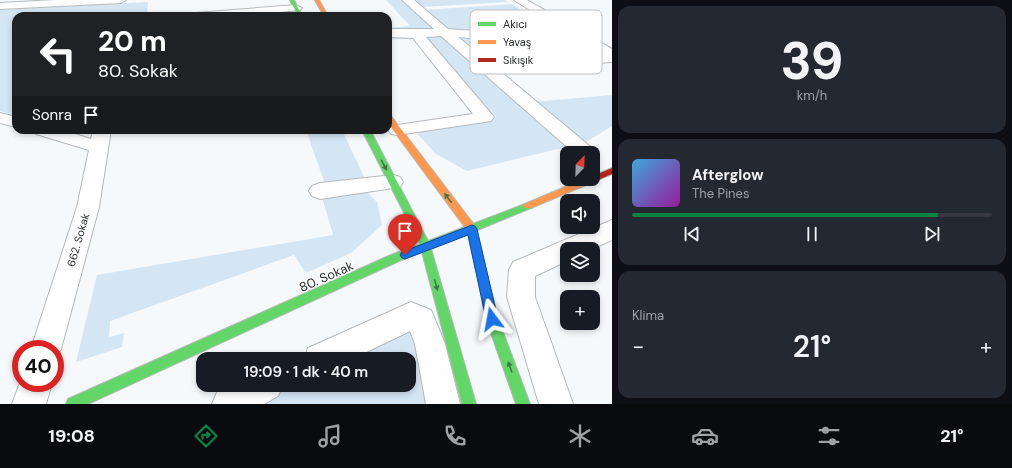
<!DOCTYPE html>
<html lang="tr">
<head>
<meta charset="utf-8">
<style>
	body { margin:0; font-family:"DM Sans",sans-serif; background:#242831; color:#f1f3f6; height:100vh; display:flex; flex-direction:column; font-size:15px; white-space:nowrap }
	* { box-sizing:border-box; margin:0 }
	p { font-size:13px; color:#9ea1a6 }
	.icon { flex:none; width:22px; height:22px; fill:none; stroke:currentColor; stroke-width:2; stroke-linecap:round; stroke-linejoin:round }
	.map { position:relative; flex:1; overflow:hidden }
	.side { display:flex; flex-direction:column; gap:6px; padding:6px; background:#0d0f14; width:400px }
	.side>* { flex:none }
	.top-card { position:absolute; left:12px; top:12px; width:380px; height:122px; border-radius:12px; box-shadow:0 2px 6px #0003; background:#202124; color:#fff; overflow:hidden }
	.needle { width:26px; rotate:23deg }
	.buttons { position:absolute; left:560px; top:146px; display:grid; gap:8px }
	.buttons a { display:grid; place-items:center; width:40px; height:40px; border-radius:8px; background:#171b24; box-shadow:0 2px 6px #0003; font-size:20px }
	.speed { position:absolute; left:12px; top:340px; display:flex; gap:8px; font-size:20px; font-weight:700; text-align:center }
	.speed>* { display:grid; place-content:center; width:52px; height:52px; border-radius:50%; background:#171b24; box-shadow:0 2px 6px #0003; line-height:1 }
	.speed .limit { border:6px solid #d22; background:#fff; color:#111 }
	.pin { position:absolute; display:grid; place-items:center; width:34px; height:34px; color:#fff; margin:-41px -17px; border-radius:50% 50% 50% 0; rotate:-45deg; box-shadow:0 0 4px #0007 }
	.pin .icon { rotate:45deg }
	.me { position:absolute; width:44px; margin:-22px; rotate:347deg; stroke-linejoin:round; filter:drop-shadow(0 0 3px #0008) }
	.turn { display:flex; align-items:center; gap:14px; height:84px; padding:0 20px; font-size:18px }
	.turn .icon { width:52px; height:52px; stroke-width:2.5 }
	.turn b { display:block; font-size:28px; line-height:34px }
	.then { display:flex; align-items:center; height:38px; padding:0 20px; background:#0003; gap:8px; font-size:15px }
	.big { font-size:30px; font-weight:600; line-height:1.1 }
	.side .tile { flex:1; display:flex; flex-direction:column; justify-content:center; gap:6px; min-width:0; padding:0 14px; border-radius:12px; background:#242831 }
	.side .dial { align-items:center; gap:0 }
	.dial b { font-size:52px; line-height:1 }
	.song { display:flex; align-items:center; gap:12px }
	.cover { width:48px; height:48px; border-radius:6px; background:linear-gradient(135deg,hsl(200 70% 55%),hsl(300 70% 35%)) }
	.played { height:4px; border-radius:2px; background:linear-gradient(90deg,#0b8043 85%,#363941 85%) }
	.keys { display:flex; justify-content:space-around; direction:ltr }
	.heat { display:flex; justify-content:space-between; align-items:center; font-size:22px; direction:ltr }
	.trip { position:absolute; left:196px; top:352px; width:220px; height:40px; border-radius:12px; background:#171b24; box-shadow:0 2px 6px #0003; font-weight:600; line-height:40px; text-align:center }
	.dock { display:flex; height:64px; justify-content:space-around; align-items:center; background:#090b0e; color:#9ea1a6 }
	.dock .icon { width:28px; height:28px }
	.dock .on { color:#0b8043 }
	.dock b { font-size:18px; color:#f1f3f6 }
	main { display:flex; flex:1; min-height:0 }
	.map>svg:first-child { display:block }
	.green { fill:#d4e5f3 }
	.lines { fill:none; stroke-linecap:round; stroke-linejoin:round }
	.street-casing { stroke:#b7babc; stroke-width:2 }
	.fast-casing { stroke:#b7babc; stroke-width:2 }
	.slow-casing { stroke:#b7babc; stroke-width:2 }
	.jam-casing { stroke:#b7babc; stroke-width:2 }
	.street { fill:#fefeff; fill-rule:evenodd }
	.fast { fill:#63d668; fill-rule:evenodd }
	.slow { fill:#ff974d; fill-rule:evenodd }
	.jam { fill:#b3261e; fill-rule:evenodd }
	.oneway { fill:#437849 }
	.route { fill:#1a73e8; stroke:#114b97 }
	.labels { text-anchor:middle; stroke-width:3; stroke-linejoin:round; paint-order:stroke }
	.street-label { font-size:11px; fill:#292c2f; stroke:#fff }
	.near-street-label { font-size:13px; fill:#292c2f; stroke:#fff }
	.key { fill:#fff; stroke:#bfc0c1; stroke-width:1 }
	.key-label { font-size:11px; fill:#292c2f }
</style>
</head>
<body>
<main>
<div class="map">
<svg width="612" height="404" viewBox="0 0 612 404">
	<rect width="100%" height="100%" fill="#f6f9fc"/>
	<!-- green -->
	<path class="green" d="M386,0h24l13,10 89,-6 49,32 40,23 -116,10 36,34 91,-8v31l-26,16 -119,29 -31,-17 -23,-25 84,-12 -80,-78h-29v-11l22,-2z
		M413,0h92l3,2 -86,5z
		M148,2l-1,14h-131v100l-16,-5v-101z
		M306,130h36l24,51 -41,3z
		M366,191l11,11 5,23 -31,28 -45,20 -12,-18 -184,66 -1,16 15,-4 -2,14 -46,15 21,-87 236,-40 -11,-38z
		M416,324l20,80h-182l39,-19h116v-26h-64z"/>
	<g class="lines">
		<!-- street casing -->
		<g class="street-casing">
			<path id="street" d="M55,0h71l-5,3 -121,6v-6z
				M402,0h12l34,29 27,2 67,-1 16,-2 -44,-28h13l85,49v13l-112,9 93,78 3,4 -3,4v-4h-19l-133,-117 -15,1 68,80 -3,4 -6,1 -88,13 -6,-1 -3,-4 3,-4 6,-1 76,-11 -60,-76 -25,-1v-8h46zM568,34l34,21 -112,8 -32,-26c37,4 74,2 110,-3z
				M296,5l6,3 -2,2 -61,6h-49l2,-2 4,-1z
				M0,113l16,4v10l-16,-4z
				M33,130h29l29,9 2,-9h18l-12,77 -38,142 -6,11v-11h-24l46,-142 12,-57 -53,-16z
				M393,175l7,2 3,5 -3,5 -80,12 -8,-3 -3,-5 3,-5 8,-3z
				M612,220v20l-20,9h-25v12l-32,15v21l38,107h-34l-32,-107 2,-27 4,-8z
				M411,302l20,8 14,34 15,60h-34l-11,-60 -5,-13 -58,28h-48l4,-11z
				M21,380v3h31l-6,21h-34z
				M232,385h51l-5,11 -14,8h-52l5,-12z"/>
		</g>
		<!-- fast casing -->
		<g class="fast-casing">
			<path id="fast" d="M290,0h4l8,16h-4z
				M362,130h8l58,111 97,-37h6l2,2 -2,2 -100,41 45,155h-14l-40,-152 -23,9 -311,143h-22l2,-5 323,-144 29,-11z
				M483,274l4,2 1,3 10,40 32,85h-14l-30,-85 -8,-40 1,-3z"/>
		</g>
		<!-- slow casing -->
		<g class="slow-casing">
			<path id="slow" d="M315,0h4l9,16h-4z
				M388,116h3l84,110 13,53 -1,3 -4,2 -4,-2 -1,-3 -11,-49 -79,-107z
				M593,176l3,3 -1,2 -64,27h-6l-2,-2 2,-2 59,-25h9z"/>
		</g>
		<!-- jam casing -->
		<g class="jam-casing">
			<path id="jam" d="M612,168v6l-19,8 -4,-3h4v-3z"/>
		</g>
		<!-- street -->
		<use href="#street" class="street"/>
		<!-- fast -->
		<use href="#fast" class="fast"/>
		<!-- slow -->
		<use href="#slow" class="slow"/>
		<!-- jam -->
		<use href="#jam" class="jam"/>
	</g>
	<!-- one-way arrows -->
	<defs><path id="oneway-solid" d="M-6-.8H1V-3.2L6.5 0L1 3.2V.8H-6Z"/></defs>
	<g class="oneway">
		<use href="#oneway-solid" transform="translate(384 165) rotate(62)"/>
		<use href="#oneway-solid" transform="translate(448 198) rotate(-127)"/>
		<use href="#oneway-solid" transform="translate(436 285) rotate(74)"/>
		<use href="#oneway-solid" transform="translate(510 367) rotate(-110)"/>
	</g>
	<!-- route -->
	<path class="route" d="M472,225l3,1 2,3 21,90 -2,4 -4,2 -4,-2 -2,-4 -18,-84 -63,24 -3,-1 -2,-3 2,-3z"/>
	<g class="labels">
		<!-- street labels -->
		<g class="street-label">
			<text transform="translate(78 240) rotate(-74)" y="4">662. Sokak</text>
		</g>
		<!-- near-street labels -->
		<g class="near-street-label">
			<text transform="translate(326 276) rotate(-24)" y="5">80. Sokak</text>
		</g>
	</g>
	<!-- legend -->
	<rect x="470" y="10" width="132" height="64" rx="6" class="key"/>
	<rect x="478" y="22" width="18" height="4" fill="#63d668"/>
	<rect x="478" y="40" width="18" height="4" fill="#ff974d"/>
	<rect x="478" y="58" width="18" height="4" fill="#b3261e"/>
	<g class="key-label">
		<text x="503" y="28">Akıcı</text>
		<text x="503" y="46">Yavaş</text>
		<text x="503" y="64">Sıkışık</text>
	</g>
</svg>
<div class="buttons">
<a><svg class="needle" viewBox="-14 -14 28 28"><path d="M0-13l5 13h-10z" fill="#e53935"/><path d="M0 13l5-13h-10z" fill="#9ea1a6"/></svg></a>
<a><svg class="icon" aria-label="sound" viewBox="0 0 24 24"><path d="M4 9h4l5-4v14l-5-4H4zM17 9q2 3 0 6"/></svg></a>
<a><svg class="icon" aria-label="layers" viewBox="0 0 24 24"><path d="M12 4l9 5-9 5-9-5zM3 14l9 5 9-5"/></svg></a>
<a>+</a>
</div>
<div class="speed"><div class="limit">40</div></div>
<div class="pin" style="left:405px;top:255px;background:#d93025"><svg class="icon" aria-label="arrive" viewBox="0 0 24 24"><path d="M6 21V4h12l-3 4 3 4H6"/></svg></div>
<svg class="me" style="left:492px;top:319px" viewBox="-20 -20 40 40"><path d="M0-17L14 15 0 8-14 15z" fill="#1a73e8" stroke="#fff" stroke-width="4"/></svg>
<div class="trip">19:09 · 1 dk · 40 m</div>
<div class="top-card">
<div class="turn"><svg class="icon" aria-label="left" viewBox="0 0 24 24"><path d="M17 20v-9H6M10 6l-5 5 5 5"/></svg><div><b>20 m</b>80. Sokak</div></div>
<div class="then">Sonra<svg class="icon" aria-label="arrive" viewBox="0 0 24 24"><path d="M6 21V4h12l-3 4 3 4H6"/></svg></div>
</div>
</div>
<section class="side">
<div class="tile dial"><b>39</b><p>km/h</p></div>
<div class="tile">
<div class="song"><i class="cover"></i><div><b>Afterglow</b><p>The Pines</p></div></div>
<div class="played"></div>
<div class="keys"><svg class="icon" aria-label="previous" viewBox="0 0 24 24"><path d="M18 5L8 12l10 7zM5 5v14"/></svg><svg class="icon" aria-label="pause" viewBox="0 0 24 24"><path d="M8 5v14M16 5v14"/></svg><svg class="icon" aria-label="next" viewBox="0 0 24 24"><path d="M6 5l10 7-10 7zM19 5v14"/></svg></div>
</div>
<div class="tile"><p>Klima</p>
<div class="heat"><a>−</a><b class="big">21°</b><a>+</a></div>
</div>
</section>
</main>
<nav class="dock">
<b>19:08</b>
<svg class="icon on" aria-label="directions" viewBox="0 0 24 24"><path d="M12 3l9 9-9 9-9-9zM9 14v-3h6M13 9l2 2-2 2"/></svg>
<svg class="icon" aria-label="music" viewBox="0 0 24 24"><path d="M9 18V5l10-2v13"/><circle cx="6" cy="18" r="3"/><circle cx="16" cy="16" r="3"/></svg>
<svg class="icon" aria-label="phone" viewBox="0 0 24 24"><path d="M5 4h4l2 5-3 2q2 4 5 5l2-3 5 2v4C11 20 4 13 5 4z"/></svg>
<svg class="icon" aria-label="climate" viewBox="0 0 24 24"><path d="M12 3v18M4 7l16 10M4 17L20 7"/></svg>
<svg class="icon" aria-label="car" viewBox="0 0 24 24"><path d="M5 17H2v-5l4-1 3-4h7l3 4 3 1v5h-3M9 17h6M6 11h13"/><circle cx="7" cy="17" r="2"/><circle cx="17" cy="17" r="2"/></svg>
<svg class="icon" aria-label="filters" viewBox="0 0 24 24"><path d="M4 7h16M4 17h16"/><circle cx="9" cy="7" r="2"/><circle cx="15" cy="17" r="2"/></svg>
<b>21°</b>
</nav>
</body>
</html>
